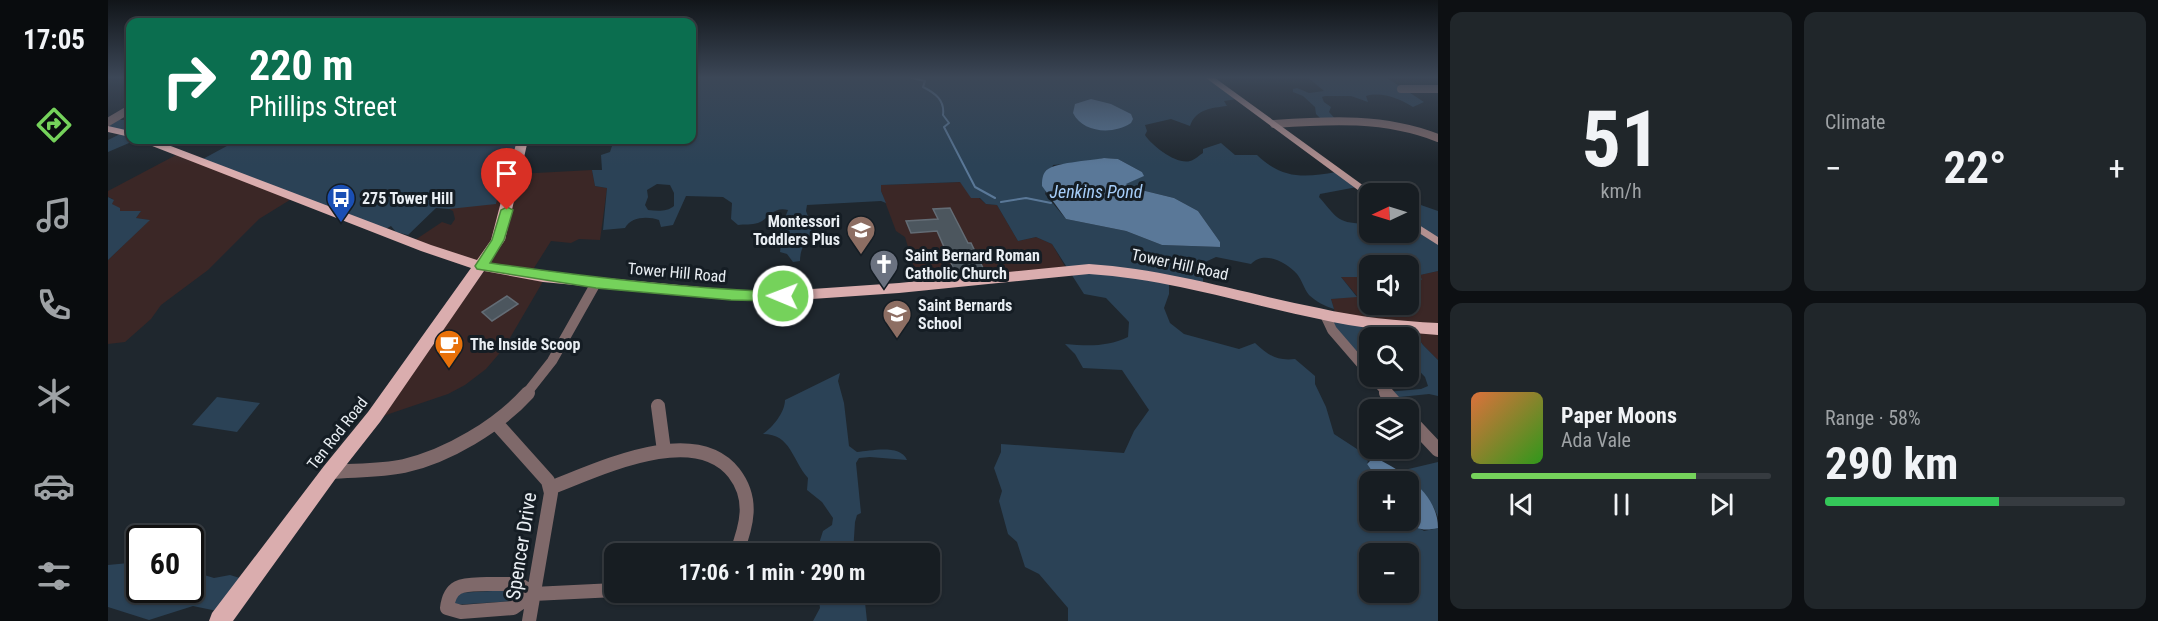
<!DOCTYPE html>
<html lang="en">
<head>
<meta charset="utf-8">
<style>
	body { margin:0; font-family:"Roboto Condensed",sans-serif; background:#20262a; color:#f1f3f6; height:100vh; display:flex; flex-direction:column; font-size:22px; white-space:nowrap }
	* { box-sizing:border-box; margin:0 }
	p { font-size:20px; color:#9ea2a5 }
	.icon { flex:none; width:33px; height:33px; fill:none; stroke:currentColor; stroke-width:2; stroke-linecap:round; stroke-linejoin:round }
	.map { position:relative; flex:1; overflow:hidden }
	.side { display:flex; flex-direction:column; gap:12px; padding:12px; background:#0d1013; width:720px }
	.side>* { flex:none }
	.banner { position:absolute; left:18px; top:18px; width:570px; height:126px; border-radius:12px; box-shadow:0 2px 4px #0004,0 0 0 2px #363b40; background:#0b6e4f; color:#fff; overflow:hidden }
	.needle { width:39px; rotate:266deg }
	.fabs { position:absolute; left:1251px; top:183px; display:grid; gap:12px }
	.fabs a { display:grid; place-items:center; width:60px; height:60px; border-radius:12px; background:#171d22; box-shadow:0 2px 4px #0004,0 0 0 2px #363b40; font-size:30px }
	.speed { position:absolute; left:18px; top:525px; display:flex; gap:12px; font-size:30px; font-weight:700; text-align:center }
	.speed>* { display:grid; place-content:center; width:78px; height:78px; border-radius:50%; background:#171d22; box-shadow:0 2px 4px #0004,0 0 0 2px #363b40; line-height:1 }
	.speed .limit { border:3px solid #111; border-radius:9px; background:#fff; color:#111 }
	.pin { position:absolute; display:grid; place-items:center; width:51px; height:51px; color:#fff; margin:-62px -26px; border-radius:50% 50% 50% 0; rotate:-45deg; box-shadow:0 0 6px #0007 }
	.pin .icon { rotate:45deg }
	.me { position:absolute; width:66px; margin:-33px; rotate:271deg; stroke-linejoin:round; filter:drop-shadow(0 0 4px #0008) }
	.turn { display:flex; align-items:center; gap:21px; height:126px; padding:0 24px; font-size:27px }
	.turn .icon { width:78px; height:78px; stroke-width:2.5 }
	.turn b { display:block; font-size:42px; line-height:51px }
	.big { font-size:45px; font-weight:700; line-height:1.1 }
	.side .tile { flex:1; display:flex; flex-direction:column; justify-content:center; gap:9px; min-width:0; padding:0 21px; border-radius:12px; background:#20262a }
	.side .dial { align-items:center; gap:0 }
	.dial b { font-size:78px; line-height:1 }
	.song { display:flex; align-items:center; gap:18px }
	.cover { width:72px; height:72px; border-radius:9px; background:linear-gradient(135deg,hsl(20 70% 55%),hsl(110 70% 35%)) }
	.played { height:6px; border-radius:3px; background:linear-gradient(90deg,#75d25b 75%,#363b40 75%) }
	.keys { display:flex; justify-content:space-around; direction:ltr }
	.heat { display:flex; justify-content:space-between; align-items:center; font-size:33px; direction:ltr }
	.charge { height:9px; border-radius:4px; background:linear-gradient(90deg,#34c759 58%,#363b40 0) }
	.side .tiles { flex:1; display:grid; gap:12px; grid-template-columns:repeat(2,1fr) }
	.trip { position:absolute; left:496px; top:543px; width:336px; height:60px; border-radius:12px; background:#171d22; box-shadow:0 2px 4px #0004,0 0 0 2px #363b40; font-weight:700; line-height:60px; text-align:center }
	main { display:flex; flex:1; min-height:0 }
	.menu { display:flex; flex-direction:column; width:108px; justify-content:space-around; align-items:center; background:#090c0e; color:#9ea2a5 }
	.menu .icon { width:42px; height:42px }
	.menu .current { color:#75d25b }
	.menu b { font-size:27px; color:#f1f3f6 }
	.map>svg:first-child { display:block }
	.commercial { fill:#3b2726 }
	.green { fill:#2b4256; fill-rule:evenodd }
	.water { fill:#5a7898 }
	.lines { fill:none; stroke-linecap:round; stroke-linejoin:round }
	.stream { stroke:#5a7898; stroke-width:2 }
	.building { fill:#4c565e; stroke:#636c75; stroke-width:1.5 }
	.street-far2 { stroke:#7f696a; stroke-width:8 }
	.street-far1 { stroke:#7f696a; stroke-width:10 }
	.street { stroke:#7f696a; stroke-width:14 }
	.secondary { fill:#b29090; fill-rule:evenodd }
	.primary { fill:#daadae; fill-rule:evenodd }
	.route { fill:#75d25b; stroke:#4c883b; stroke-width:1.5 }
	.labels { text-anchor:middle; stroke-width:6; stroke-linejoin:round; paint-order:stroke }
	.poi-label { font-size:16px; font-weight:bold; fill:#e9eef3; stroke:#151d24; text-anchor:start }
	.street-label { font-size:16px; fill:#e9eef3; stroke:#151d24 }
	.water-label { font-size:18px; font-style:italic; fill:#a6cdf8; stroke:#151d24 }
	.near-street-label { font-size:20px; fill:#e9eef3; stroke:#151d24 }
</style>
</head>
<body>
<main>
<nav class="menu">
<b>17:05</b>
<svg class="icon current" aria-label="directions" viewBox="0 0 24 24"><path d="M12 3l9 9-9 9-9-9zM9 14v-3h6M13 9l2 2-2 2"/></svg>
<svg class="icon" aria-label="music" viewBox="0 0 24 24"><path d="M9 18V5l10-2v13"/><circle cx="6" cy="18" r="3"/><circle cx="16" cy="16" r="3"/></svg>
<svg class="icon" aria-label="phone" viewBox="0 0 24 24"><path d="M5 4h4l2 5-3 2q2 4 5 5l2-3 5 2v4C11 20 4 13 5 4z"/></svg>
<svg class="icon" aria-label="climate" viewBox="0 0 24 24"><path d="M12 3v18M4 7l16 10M4 17L20 7"/></svg>
<svg class="icon" aria-label="car" viewBox="0 0 24 24"><path d="M5 17H2v-5l4-1 3-4h7l3 4 3 1v5h-3M9 17h6M6 11h13"/><circle cx="7" cy="17" r="2"/><circle cx="17" cy="17" r="2"/></svg>
<svg class="icon" aria-label="filters" viewBox="0 0 24 24"><path d="M4 7h16M4 17h16"/><circle cx="9" cy="7" r="2"/><circle cx="15" cy="17" r="2"/></svg>
</nav>
<div class="map">
<svg width="1330" height="621" viewBox="0 0 1330 621">
	<rect width="100%" height="100%" fill="#1f272e"/>
	<!-- commercial -->
	<path class="commercial" d="M70,154l115,44 -34,21 -51,51 -47,35 -10,14 -26,23 -17,2v-84l41,-40 -13,-2 5,-7h-22l-7,-7 1,-5 -5,-2v-6z
		M484,170l3,16 12,2 -7,52 -21,-1 -8,4 -20,-2 -17,27v7l11,3 -41,70 -18,21 -21,16 -17,9 -68,23 105,-147 -70,-30 27,-18 9,3 4,-6 -2,-8 -4,-2 30,-7 38,-28z
		M852,182l26,22 11,1 21,36 18,-4 16,7 15,26 -133,14 -9,-16 -11,-1 -9,-30 -9,-6 -15,-40v-6z
		M1330,271v89l-15,-15 -12,-17 -75,-12 -5,-17 26,-3 -16,-19h28l1,27h38l1,-30 11,6 -1,-5z"/>
	<!-- green -->
	<path class="green" d="M584,78h517l28,21 -13,2 3,5c-16,2 -31,3 -37,20l-19,-7 -26,6 2,6 -2,4c7,11 32,30 45,26 5,-1 9,-6 13,-8v-4l18,-6 14,12h22c25,24 47,23 79,17l21,15 -37,7 -1,3c20,23 18,26 50,27l1,8h38l1,-4 5,-1 -5,-5v-13l6,-1 3,-4 20,7v60l-18,4 2,5 -13,-6 -1,-8h-38l-1,11h-28l16,20 -26,2 3,10c-10,-3 -17,-7 -25,-14 -5,-6 -7,-15 -12,-21 -11,-12 -33,-24 -46,-10l-35,-7 -13,6v23l-34,-7v15l-5,14 6,15 14,11 55,15 16,-6c13,12 21,18 40,16l20,17v8l11,23 8,27 23,15 11,12 -1,3 12,17 -9,1v38l37,1 17,10 14,-3v93h-370v-13l-29,-34 -14,-7 -8,-25 -9,-8 -9,-33 3,-10 -8,-23 7,-16v-8l123,9 10,-22 15,-21 -27,-40 -39,-2 -8,-14 -10,-10c23,2 42,3 63,-7l1,-15 -23,-24 -22,-4 -32,-50 -16,-7 -18,4 -21,-36 -11,-1 -6,-6h-9l-11,-16 -79,3v6l5,12 -5,-2 -74,4 -1,6 9,24c-11,5 -15,16 -15,26l-7,1 -6,-8 -7,-2 1,-8 -5,-3 12,-31c-15,-4 -19,9 -30,13 -6,2 -14,1 -20,2l-7,-6 1,-16 -9,-6 -37,-1 -13,29 -12,2 -2,-7c-12,-4 -28,-3 -34,8l-22,2 4,-42 -12,-2 -3,-16h10l-1,-15 9,-3 3,-9 4,-3h75zM996,158l14,1 24,13 1,4 -18,8 4,3 45,11 24,13 22,31v5l-58,-2 -36,-14 -60,-12 -21,-25 8,-29 34,-3zM549,184l13,1 4,8v13c-7,6 -17,5 -26,4l-3,-5 3,-8 -1,-7zM1262,554h38v38h-38z
		M1197,78h82l37,24 -11,5c-12,-8 -32,-16 -47,-11l2,6 -17,-6h-26l-3,1 2,5 7,5 -2,5 9,10h-14l-8,-8 -1,-7 -12,-11 -10,-4v-3l4,-1 12,5 15,-2 -14,-12z
		M8,117l5,3h9v20h6l-28,12v-12l14,-7 -14,-4v-7z
		M130,140h216l-1,3 71,-3 -11,47 -14,2 -3,15 -47,5 -13,-1 -28,27 -12,-3 -5,-6 -9,5 -181,-71z
		M0,197l6,3 -2,4 8,4v3h21l-5,7 14,2 -42,40z
		M1220,316l83,12 12,17 15,15v36l-9,-2 -39,4 -4,-6 35,-3 7,-3 -3,-9 -16,-17 -1,-22h-38l-1,12 -20,1z
		M732,373l-2,8 6,22 5,43 8,6c14,-1 43,-8 50,8l-37,-3 -11,1 -3,5 5,50 -4,2 -2,7 -2,31h-37l7,-22 9,-6 1,-7 -11,-16 -15,-12 1,-12c-16,-18 -17,-44 -45,-44 10,-7 22,-22 22,-34z
		M109,397l43,6 -23,29 -45,-7z
		M1330,462v55l-4,-9 -34,-37z
		M31,562l1,28h50l1,-19 23,7 16,-3 13,4 -26,32 -24,-5 -44,14 -41,-13v-42z
		M403,590l5,5 -2,6 -62,4 5,-12z
		M710,593h46l3,28h-54l7,-13z"/>
	<!-- water -->
	<path class="water" d="M983,99l20,5 20,10 2,5 -2,4c-18,12 -48,10 -58,-10l2,-9z
		M996,158l14,1 24,13 2,4 -18,8 3,3 45,11 24,13 22,31v5l-58,-2 -36,-14 -60,-12 -24,-33c0,-4 0,-10 3,-14 6,-10 46,-11 59,-14z
		M1266,457c28,14 64,36 64,71 -13,3 -22,2 -31,-7l1,-39 -29,-1 -12,-17z"/>
	<g class="lines">
		<!-- stream -->
		<path class="stream" d="M804,78l13,3 -2,6c12,6 22,13 20,28l6,8 -5,4 31,60 20,11
			M893,202l25,-4 25,5"/>
	</g>
	<!-- building -->
	<path class="building" d="M842,208l18,35h3l13,27 -29,2 -18,-41 -26,2 -5,-12 32,-2 -5,-10z
		M399,296l11,8 -26,17 -10,-9z"/>
	<g class="lines">
		<!-- street-far2 -->
		<path class="street-far2" d="M1293,89h37
			M0,122l22,-13
			M1166,124c56,-4 111,-7 164,14"/>
		<!-- street-far1 -->
		<path class="street-far1" d="M1217,315l7,15 38,44
			M1264,376l16,18
			M418,394l26,-33 44,-78"/>
		<!-- street -->
		<path class="street" d="M1278,393l15,17
			M550,406l6,45
			M1300,418l30,32
			M389,424l51,57 3,12 -22,128
			M222,472c25,-2 50,-1 74,-6 44,-10 94,-40 124,-73
			M442,488c48,-18 144,-66 184,-15 20,26 13,52 2,81
			M379,584h32l14,10 -20,14 -52,4 -14,-4c3,-26 19,-23 40,-24z
			M425,594l82,-4"/>
		<!-- secondary -->
		<path class="secondary" d="M1098,78h9l160,116h-5v3l-4,-1z
			M1300,218l30,19v8l-30,-19z"/>
		<!-- primary -->
		<path class="primary" d="M0,126l22,5v6l-22,-5z
			M33,140h14l276,105 46,15 14,-20 26,-100h11l-23,100 -16,23 54,9 188,18 52,1 116,-8 190,-19c79,5 153,29 230,44 39,9 79,13 119,15v12c-40,-3 -80,-7 -119,-16 -77,-16 -151,-40 -230,-45l-190,19 -116,8 -52,-1 -188,-18 -59,-11 -104,151 -44,56 -103,143h-24l3,-8 112,-147 44,-54 103,-144 -50,-17 -279,-109z"/>
	</g>
	<!-- sky -->
	<linearGradient id="sky" x2="0" y2="1"><stop stop-color="#111519"/><stop offset="0.47" stop-color="#3c4757"/><stop offset="1" stop-color="#3c4757" stop-opacity="0"/></linearGradient>
	<rect width="1330" height="165" fill="url(#sky)"/>
	<!-- route -->
	<path class="route" d="M399,207l6,3 -9,30 -14,23c97,14 195,26 293,29l7,4 -7,5 -52,-1 -135,-12 -119,-19 -2,-3 17,-26 9,-30z"/>
	<!-- icons -->
	<defs>
		<g id="bus-pin" transform="scale(1.5)"><path d="M0 17L-7.5 6A9.5 9.5 0 1 1 7.5 6Z" fill="#1a4fb4" stroke="#151d24"/><path d="M-5-6H5V4H4V6H2V4H-2V6H-4V4H-5ZM-3.5-4V0h7V-4ZM-3.5 1.2v1.5H-2V1.2ZM2 1.2v1.5H3.5V1.2Z" fill="#fff"/></g>
		<g id="school-pin" transform="scale(1.5)"><path d="M0 17L-7.5 6A9.5 9.5 0 1 1 7.5 6Z" fill="#8d6e63" stroke="#151d24"/><path d="M0-5L7-2L0 1L-7-2ZM-4 1L0 2.5L4 1V4Q0 6-4 4Z" fill="#fff"/></g>
		<g id="church-pin" transform="scale(1.5)"><path d="M0 17L-7.5 6A9.5 9.5 0 1 1 7.5 6Z" fill="#6b7280" stroke="#151d24"/><path d="M-1.2-6h2.4v3.5h3.3v2.4h-3.3V6h-2.4V-.1h-3.3v-2.4h3.3Z" fill="#fff"/></g>
		<g id="cafe-pin" transform="scale(1.5)"><path d="M0 17L-7.5 6A9.5 9.5 0 1 1 7.5 6Z" fill="#e8710a" stroke="#151d24"/><path d="M-5.5-4.5H6V0H3Q3 3.5 0 3.5H-2.5Q-5.5 3.5-5.5 0ZM3-3.2v2h1.7v-2ZM-6 4.5H4V6H-6Z" fill="#fff"/></g>
	</defs>
	<g fill-rule="evenodd">
		<use href="#bus-pin" x="233" y="198"/>
		<use href="#school-pin" x="753" y="230"/>
		<use href="#church-pin" x="776" y="264"/>
		<use href="#school-pin" x="789" y="314"/>
		<use href="#cafe-pin" x="341" y="344"/>
	</g>
	<g class="labels">
		<!-- poi labels -->
		<g class="poi-label">
			<text x="254" y="204">275 Tower Hill</text>
			<text x="732" y="227" text-anchor="end">Montessori<tspan x="732" dy="18">Toddlers Plus</tspan></text>
			<text x="797" y="261">Saint Bernard Roman<tspan x="797" dy="18">Catholic Church</tspan></text>
			<text x="810" y="311">Saint Bernards<tspan x="810" dy="18">School</tspan></text>
			<text x="362" y="350">The Inside Scoop</text>
		</g>
		<!-- street labels -->
		<g class="street-label">
			<text transform="translate(1072 264) rotate(12)" y="6">Tower Hill Road</text>
			<text transform="translate(569 272) rotate(5)" y="6">Tower Hill Road</text>
			<text transform="translate(229 433) rotate(-52)" y="6">Ten Rod Road</text>
		</g>
		<!-- water labels -->
		<g class="water-label">
			<text x="988" y="198">Jenkins Pond</text>
		</g>
		<!-- near-street labels -->
		<g class="near-street-label">
			<text transform="translate(413 546) rotate(-81)" y="7">Spencer Drive</text>
		</g>
	</g>
</svg>
<div class="fabs">
<a><svg class="needle" viewBox="-14 -14 28 28"><path d="M0-13l5 13h-10z" fill="#e53935"/><path d="M0 13l5-13h-10z" fill="#9ea2a5"/></svg></a>
<a><svg class="icon" aria-label="sound" viewBox="0 0 24 24"><path d="M4 9h4l5-4v14l-5-4H4zM17 9q2 3 0 6"/></svg></a>
<a><svg class="icon" aria-label="search" viewBox="0 0 24 24"><circle cx="10" cy="10" r="6"/><path d="M15 15l6 6"/></svg></a>
<a><svg class="icon" aria-label="layers" viewBox="0 0 24 24"><path d="M12 4l9 5-9 5-9-5zM3 14l9 5 9-5"/></svg></a>
<a>+</a>
<a>−</a>
</div>
<div class="speed"><div class="limit">60</div></div>
<div class="pin" style="left:399px;top:210px;background:#d93025"><svg class="icon" aria-label="arrive" viewBox="0 0 24 24"><path d="M6 21V4h12l-3 4 3 4H6"/></svg></div>
<svg class="me" style="left:675px;top:296px" viewBox="-20 -20 40 40"><circle r="17" fill="#75d25b" stroke="#fff" stroke-width="3"/><path d="M0-11L8 9 0 5-8 9z" fill="#fff"/></svg>
<div class="trip">17:06 · 1 min · 290 m</div>
<div class="banner">
<div class="turn"><svg class="icon" aria-label="right" viewBox="0 0 24 24"><path d="M7 20v-9h11M14 6l5 5-5 5"/></svg><div><b>220 m</b>Phillips Street</div></div>
</div>
</div>
<section class="side">
<div class="tiles">
<div class="tile dial"><b>51</b><p>km/h</p></div>
<div class="tile"><p>Climate</p>
<div class="heat"><a>−</a><b class="big">22°</b><a>+</a></div>
</div>
<div class="tile">
<div class="song"><i class="cover"></i><div><b>Paper Moons</b><p>Ada Vale</p></div></div>
<div class="played"></div>
<div class="keys"><svg class="icon" aria-label="previous" viewBox="0 0 24 24"><path d="M18 5L8 12l10 7zM5 5v14"/></svg><svg class="icon" aria-label="pause" viewBox="0 0 24 24"><path d="M8 5v14M16 5v14"/></svg><svg class="icon" aria-label="next" viewBox="0 0 24 24"><path d="M6 5l10 7-10 7zM19 5v14"/></svg></div>
</div>
<div class="tile"><p>Range · 58%</p><b class="big">290 km</b><div class="charge"></div></div>
</div>
</section>
</main>
</body>
</html>
